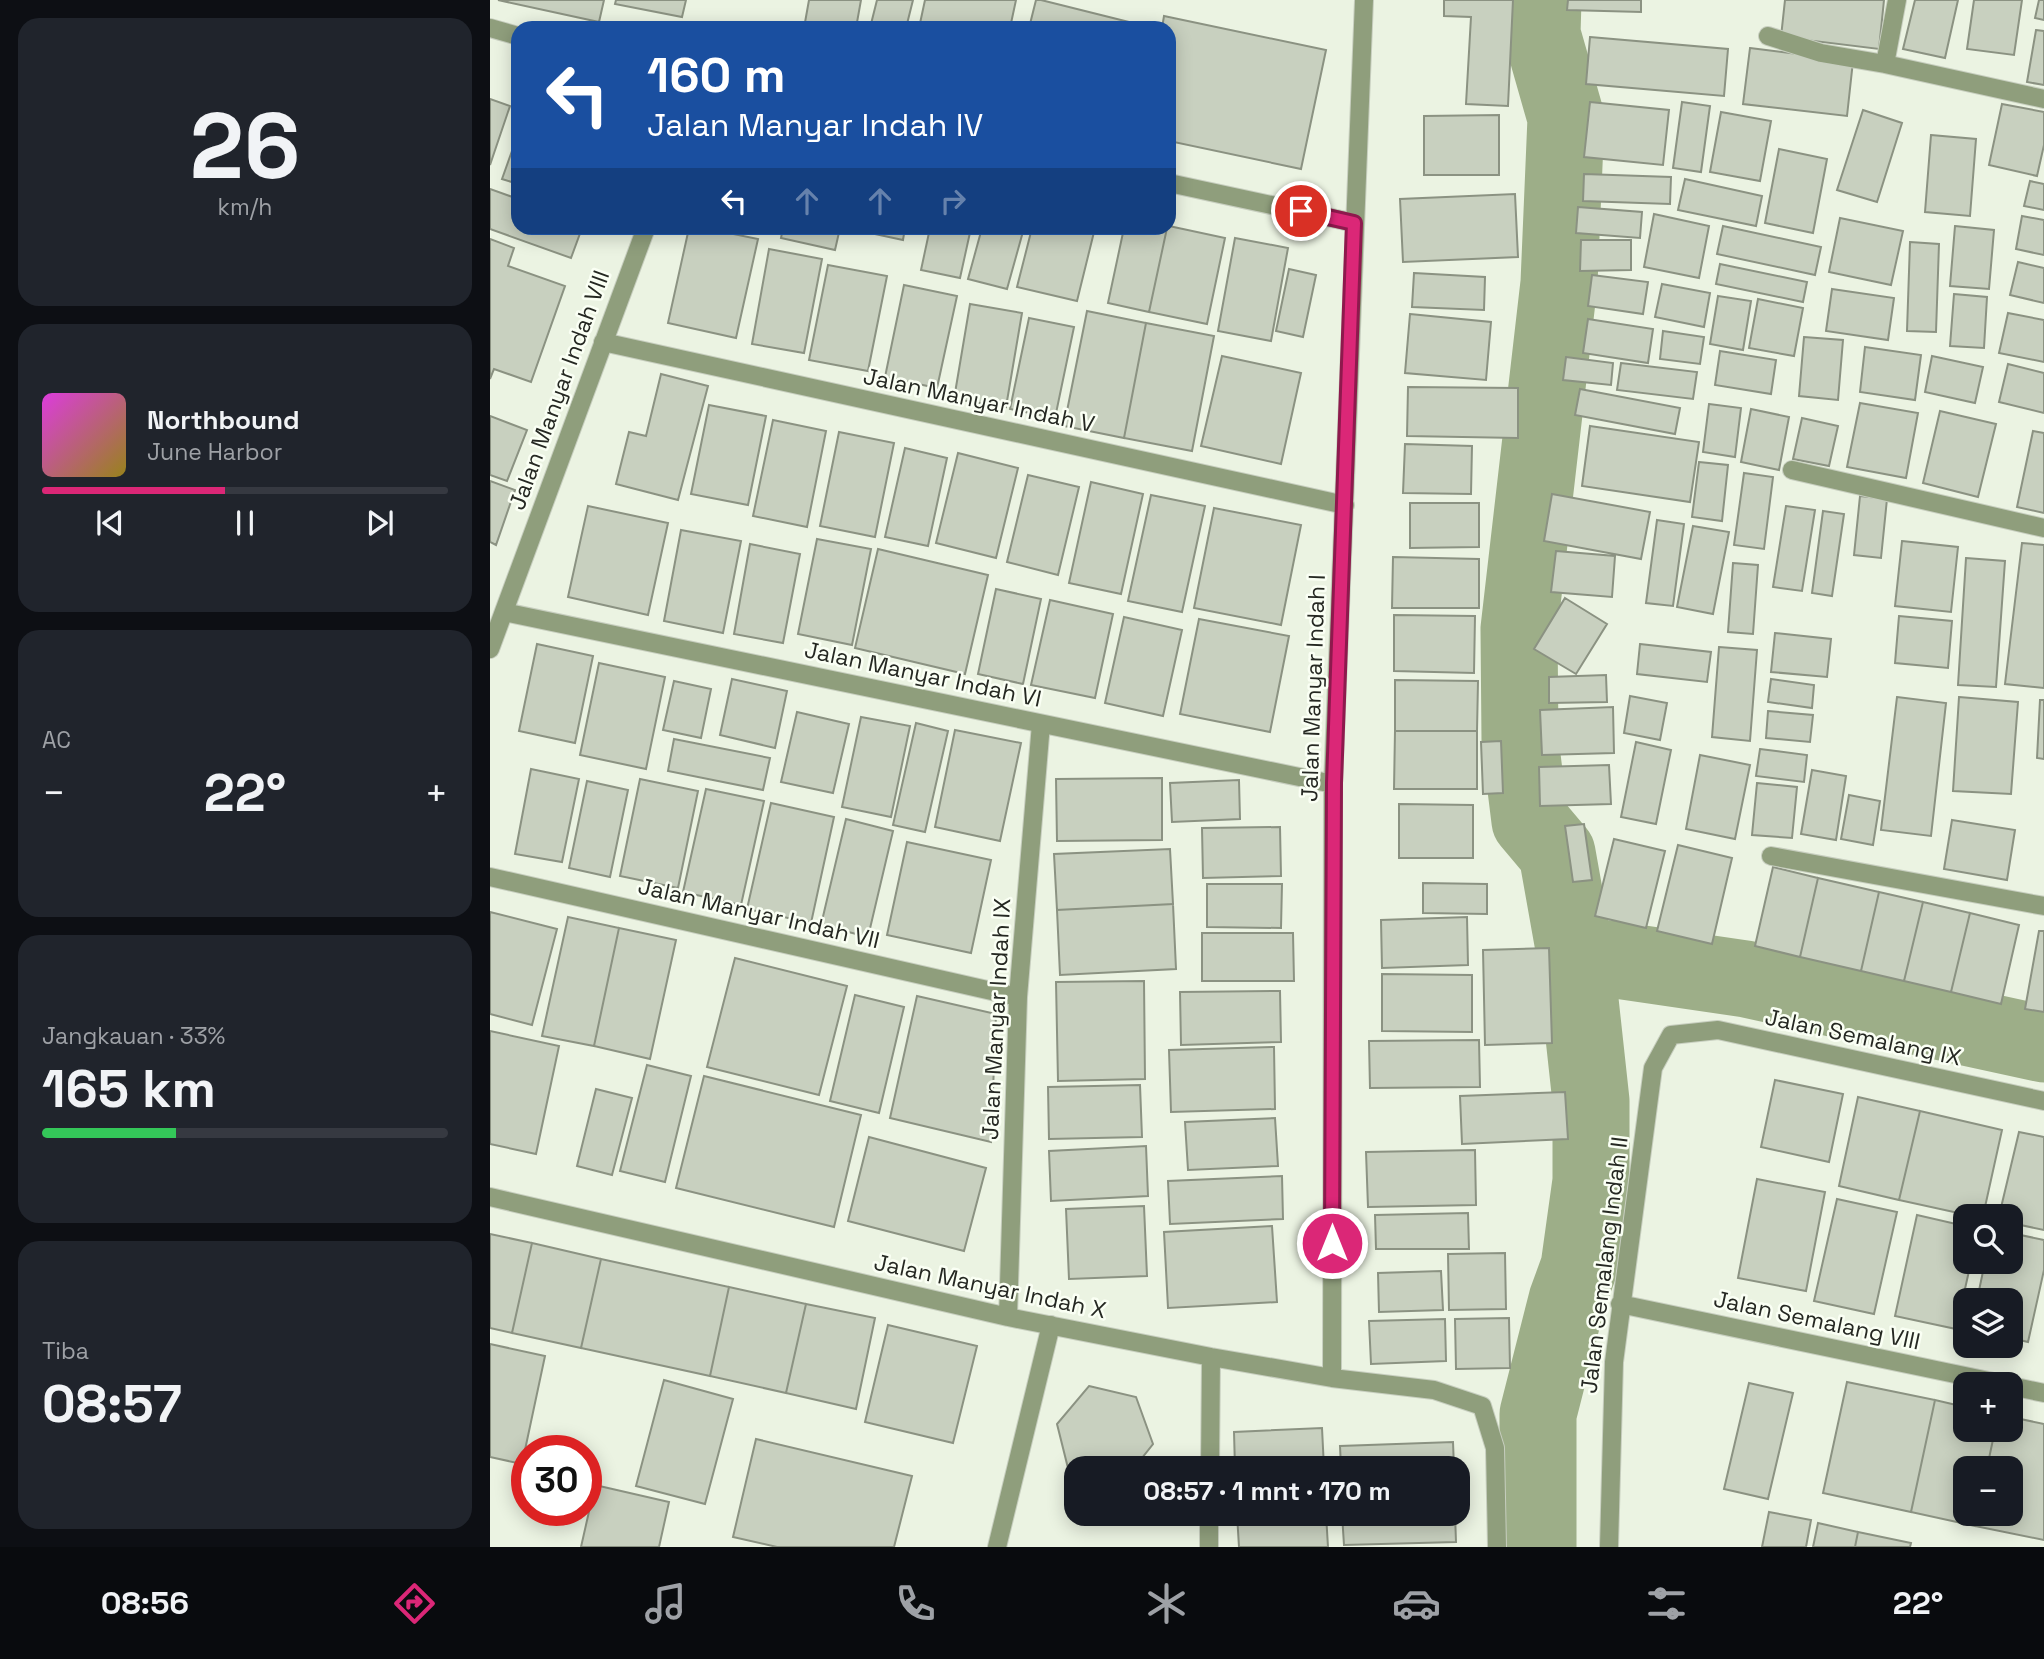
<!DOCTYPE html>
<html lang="id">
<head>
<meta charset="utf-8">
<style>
	body { margin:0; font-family:"Space Grotesk",sans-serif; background:#20242c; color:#f1f3f6; height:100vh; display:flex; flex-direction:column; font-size:26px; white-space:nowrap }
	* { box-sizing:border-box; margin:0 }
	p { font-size:23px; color:#9ea1a6 }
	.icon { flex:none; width:38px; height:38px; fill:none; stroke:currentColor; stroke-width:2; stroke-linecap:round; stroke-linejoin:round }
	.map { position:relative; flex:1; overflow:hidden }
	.panel { display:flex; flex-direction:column; gap:18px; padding:18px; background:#0d0f14; width:490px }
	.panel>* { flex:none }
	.guide { position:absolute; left:21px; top:21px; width:665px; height:214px; border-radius:21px; box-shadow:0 4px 18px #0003; background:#1a4fa0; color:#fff; overflow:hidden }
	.controls { position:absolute; left:1463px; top:1204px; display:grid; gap:14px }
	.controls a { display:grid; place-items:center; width:70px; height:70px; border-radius:14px; background:#171b24; box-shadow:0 4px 18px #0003; font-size:35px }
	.speed { position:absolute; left:21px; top:1435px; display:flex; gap:14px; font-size:35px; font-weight:700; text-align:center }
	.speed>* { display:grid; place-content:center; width:91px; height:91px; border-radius:50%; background:#171b24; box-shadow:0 4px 18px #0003; line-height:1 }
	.speed .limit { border:10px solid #d22; background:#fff; color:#111 }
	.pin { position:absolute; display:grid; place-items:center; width:60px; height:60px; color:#fff; margin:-30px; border:4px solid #fff; border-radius:50%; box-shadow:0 2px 7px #0007 }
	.me { position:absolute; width:77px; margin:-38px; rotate:0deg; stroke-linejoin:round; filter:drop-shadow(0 0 5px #0008) }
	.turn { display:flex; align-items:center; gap:24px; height:147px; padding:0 21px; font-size:32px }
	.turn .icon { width:91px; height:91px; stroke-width:2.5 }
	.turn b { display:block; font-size:49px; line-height:60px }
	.lanes { display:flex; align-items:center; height:66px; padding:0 21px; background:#0003; justify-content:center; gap:35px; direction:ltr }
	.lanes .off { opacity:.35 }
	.big { font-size:52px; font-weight:800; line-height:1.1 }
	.panel .widget { flex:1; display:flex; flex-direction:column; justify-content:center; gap:10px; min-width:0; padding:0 24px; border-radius:21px; background:#20242c }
	.panel .dial { align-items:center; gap:0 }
	.dial b { font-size:91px; line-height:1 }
	.song { display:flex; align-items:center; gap:21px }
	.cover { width:84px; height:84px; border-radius:10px; background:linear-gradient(135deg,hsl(300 70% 55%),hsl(50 70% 35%)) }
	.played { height:7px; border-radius:4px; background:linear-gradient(90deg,#db2777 45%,#363941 45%) }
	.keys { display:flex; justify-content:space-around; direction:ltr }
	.heat { display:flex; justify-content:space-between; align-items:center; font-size:38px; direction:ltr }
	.charge { height:10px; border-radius:5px; background:linear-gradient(90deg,#34c759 33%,#363941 0) }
	.trip { position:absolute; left:574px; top:1456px; width:406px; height:70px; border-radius:21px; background:#171b24; box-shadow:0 4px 18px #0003; font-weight:800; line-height:70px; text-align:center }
	.tab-bar { display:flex; height:112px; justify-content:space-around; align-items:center; background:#090b0e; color:#9ea1a6 }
	.tab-bar .icon { width:49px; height:49px }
	.tab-bar .current { color:#db2777 }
	.tab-bar b { font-size:32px; color:#f1f3f6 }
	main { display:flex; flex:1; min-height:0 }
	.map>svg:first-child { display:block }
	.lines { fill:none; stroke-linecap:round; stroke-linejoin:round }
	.river { stroke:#9dae88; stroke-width:77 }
	.building { fill:#c8d0bf; stroke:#8b9282; stroke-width:2 }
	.minor-casing { stroke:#c7cebf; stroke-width:20 }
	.minor { stroke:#8f9e7c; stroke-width:18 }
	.route-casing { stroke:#8e194d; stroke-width:18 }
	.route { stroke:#db2777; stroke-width:12 }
	.labels { text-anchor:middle; stroke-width:5; stroke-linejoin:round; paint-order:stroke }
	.street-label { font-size:23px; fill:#252822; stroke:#fafff4 }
</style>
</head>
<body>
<main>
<section class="panel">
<div class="widget dial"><b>26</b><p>km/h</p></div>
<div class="widget">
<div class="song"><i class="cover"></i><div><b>Northbound</b><p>June Harbor</p></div></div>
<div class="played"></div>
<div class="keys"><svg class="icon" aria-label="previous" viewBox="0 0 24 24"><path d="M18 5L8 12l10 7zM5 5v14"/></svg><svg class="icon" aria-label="pause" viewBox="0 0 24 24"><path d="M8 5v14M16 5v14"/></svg><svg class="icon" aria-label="next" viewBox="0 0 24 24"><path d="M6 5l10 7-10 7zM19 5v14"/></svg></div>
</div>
<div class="widget"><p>AC</p>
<div class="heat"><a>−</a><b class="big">22°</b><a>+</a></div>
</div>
<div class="widget"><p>Jangkauan · 33%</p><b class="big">165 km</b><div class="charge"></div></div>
<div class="widget"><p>Tiba</p><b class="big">08:57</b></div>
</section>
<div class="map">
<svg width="1554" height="1547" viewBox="0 0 1554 1547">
	<rect width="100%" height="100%" fill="#ebf3e2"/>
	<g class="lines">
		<!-- river -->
		<path class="river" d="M1085,954l171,25 298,65
			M1048,1547v-133l29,-114 12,-33 12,-86v-80l-16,-147 -18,-101 -27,-32 -10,-81 -1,-111 40,-346 7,-165 -24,-84 1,-34"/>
	</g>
	<!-- building -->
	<path class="building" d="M8,0h106l-5,22z
		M126,0h70l-4,17 -67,-13z
		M319,0h52l-5,28h-52z
		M387,0h36l-7,28h-36z
		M435,0h91l-6,28h-91z
		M546,0h5l112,28h-124z
		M954,0h69l-5,106 -42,-2 5,-87 -27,-1z
		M1078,0h73v12l-74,-2z
		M1295,0h99l-5,49 -98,-12z
		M1425,0h43l-13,58 -42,-9z
		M1484,0h48l-8,55 -47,-6z
		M1549,0h5v20l-9,-2z
		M674,16l162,34 -25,119 -132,-28v-113h-7z
		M1546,30l8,1v54l-17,-3z
		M1100,37l138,12 -4,47 -138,-12z
		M1260,48l103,13 -6,55 -104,-12z
		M0,99l20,7 -20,59z
		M1100,102l79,8 -6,55 -79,-8z
		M1192,102l28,4 -9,66 -28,-4z
		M1512,104l42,8v33l-7,31 -48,-11z
		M1373,110l39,13 -25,79 -40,-12z
		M1231,112l50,9 -11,60 -50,-9z
		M1009,115v60h-75v-59z
		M28,134v50l-16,-5z
		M1441,135l45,4 -6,77 -45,-4z
		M1289,149l48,10 -14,74 -48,-10z
		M1094,174l87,3 -1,27 -87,-3z
		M1195,179l77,17 -6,30 -78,-16z
		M1540,181l14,3v26l-20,-4z
		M0,189l28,10v29h64l-11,30 -81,-29z
		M1025,194l3,63 -115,5 -3,-63z
		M1088,207l64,5 -2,26 -64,-5z
		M1164,214l55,12 -10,52 -55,-11z
		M1532,216l22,4v35l-28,-6z
		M1350,218l63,13 -12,54 -62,-13z
		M679,226l56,12 -18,86 -58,-12 18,-84z
		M1233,226l98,21 -6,28 -98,-21z
		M1465,226l39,4 -5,59 -39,-3z
		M199,228h15l54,11 -22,99 -68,-15z
		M293,228h57l-5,22 -54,-12z
		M366,228h49l-2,12 -47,-10z
		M440,228h41l-11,50 -39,-8z
		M492,228h42l-17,61 -39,-10z
		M542,228h63l-18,73 -60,-14z
		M634,228h43l-18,84 -41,-9z
		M745,238l53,10 -17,93 -53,-10z
		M0,239l24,9 -6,18 57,20 -34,96 -37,-13 -4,10z
		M1091,240h50v30l-51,1z
		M1420,242l29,2 -3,88 -29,-1z
		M279,249l53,10 -18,94 -52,-9z
		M1528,262l26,6v35l-34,-8z
		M1230,264l87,18 -4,20 -87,-18z
		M338,265l59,11 -19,95 -59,-11z
		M799,269l27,6 -13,62 -27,-6z
		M924,273l71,4 -1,33 -72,-3z
		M1102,275l56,7 -5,32 -55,-8z
		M1172,284l48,9 -6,34 -49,-10z
		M414,285l53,11 -20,92 -52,-11z
		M1342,289l62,9 -6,42 -62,-9z
		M1464,294l33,3 -3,51 -34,-2z
		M1228,296l33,5 -8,49 -33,-6z
		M1268,299l45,9 -9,48 -45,-8z
		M480,304l52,9 -16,94 -52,-8z
		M597,311l59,12 -22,115 -60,-12z
		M1518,313l36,7v42l-45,-9z
		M920,314l81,8 -5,58 -81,-7z
		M539,318l45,9 -19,91 -45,-9z
		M1098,319l65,10 -5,34 -65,-10z
		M656,323l68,13 -22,115 -68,-13z
		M1173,331l41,6 -4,27 -40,-5z
		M1314,337l39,3 -5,60 -39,-4z
		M1375,347l56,8 -6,45 -55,-8z
		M1230,351l56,9 -5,34 -56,-9z
		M732,356l79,17 -20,91 -80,-18z
		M1442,356l51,11 -8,36 -50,-11z
		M1076,357l47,6 -2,22 -48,-5z
		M1131,363l76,9 -4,27 -76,-9z
		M1518,364l36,9v40l-45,-11z
		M171,374l47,12 -30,114 -62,-16 13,-52 17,4z
		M918,387l110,1v50l-111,-2z
		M1090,389l100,19 -5,26 -100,-19z
		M1370,403l58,10 -12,65 -59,-11z
		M1219,404l32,4 -6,49 -32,-5z
		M219,405l57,11 -18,89 -57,-11z
		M1261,409l38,8 -10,53 -38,-8z
		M1450,411l56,13 -18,73 -55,-14z
		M0,416l37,14 -20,51 -17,-6z
		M1312,418l36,8 -9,40 -36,-7z
		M283,420l53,11 -19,96 -54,-11z
		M1100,426l109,16 -9,60 -108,-16z
		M1543,431l11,2v80l-27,-6z
		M349,432l55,11 -19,94 -55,-11z
		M915,444l67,2 -1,48 -68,-1z
		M415,448l42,10 -19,88 -43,-9z
		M468,453l60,15 -22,90 -60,-15z
		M1209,462l29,3 -6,56 -30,-4z
		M1254,473l29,4 -9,72 -30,-4z
		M538,475l51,12 -21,88 -51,-13z
		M0,481l25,9 -19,55 -6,-3z
		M601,482l52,12 -22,100 -52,-11z
		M1062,494l98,18 -9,47 -97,-18z
		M661,495l54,11 -23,106 -54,-11z
		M1370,496l27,3 -6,59 -27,-3z
		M920,503h69v44l-69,1z
		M98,506l80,17 -20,92 -80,-18z
		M1296,506l29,4 -13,81 -29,-4z
		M724,508l87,17 -20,100 -87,-17z
		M1333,511l21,3 -12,82 -20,-3z
		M1167,520l27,4 -11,82 -27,-3z
		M1203,526l36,6 -16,82 -36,-7z
		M191,530l60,11 -18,92 -59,-12z
		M327,539l54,10 -19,96 -54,-11z
		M1412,541l56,6 -7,65 -56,-6z
		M1532,543l22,2v143l-39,-4z
		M260,544l50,10 -17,89 -49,-9z
		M388,549l110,26 -23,99 -110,-26z
		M1066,551l59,5 -3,41 -61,-5z
		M903,557l86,2v49h-87z
		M1476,558l39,3 -9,126 -38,-2z
		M1243,563l25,2 -5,69 -25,-2z
		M506,589l45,10 -18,85 -45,-10z
		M1075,598l42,26 -31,50 -42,-25z
		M560,600l63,14 -18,84 -64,-13z
		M904,615l81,1 -1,57 -80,-2z
		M1409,616l53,5 -4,47 -53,-5z
		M634,617l58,13 -19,86 -58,-13z
		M709,619l90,17 -19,96 -90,-18z
		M1285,633l56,6 -4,38 -56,-5z
		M47,644l56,12 -18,87 -56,-12z
		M1150,644l71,8 -4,30 -70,-8z
		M1229,647l38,3 -7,91 -38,-4z
		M109,663l66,14 -19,92 -66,-14z
		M1116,675l1,27 -58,1v-26z
		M242,679l55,12 -12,57 -55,-13z
		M1281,679l43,6 -2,23 -44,-6z
		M905,680l83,1 -1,50h-82z
		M184,681l37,8 -10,49 -38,-8z
		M1140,696l37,7 -7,37 -36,-7z
		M1407,697l49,6 -15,133 -50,-6z
		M1469,697l59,5 -7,92 -58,-3z
		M1550,700h4v59l-7,-1z
		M1123,707l1,46 -72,2 -2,-45z
		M1278,711l45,4 -3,27 -44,-4z
		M307,712l52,12 -16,69 -52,-11z
		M371,717l49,9 -19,91 -49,-10z
		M426,723l32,8 -23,101 -32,-7z
		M465,730l66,13 -21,98 -65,-14z
		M905,731h82v58h-83z
		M184,739l96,19 -7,32 -95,-19z
		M1011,741l2,52 -20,1 -2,-52z
		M1146,742l35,8 -15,74 -35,-7z
		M1270,749l47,6 -3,27 -48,-6z
		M1210,755l50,10 -15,74 -49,-10z
		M1119,765l2,39 -71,2 -1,-39z
		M41,769l48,10 -17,83 -47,-8z
		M1322,770l34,6 -10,64 -35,-6z
		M672,778v62l-105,1 -1,-62z
		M150,779l58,12 -20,97 -58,-12z
		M749,780l1,39 -68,3 -2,-39z
		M97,781l41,9 -18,87 -41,-9z
		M1267,783l40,4 -5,51 -40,-3z
		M216,789l58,12 -23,104 -58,-13z
		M1359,795l31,6 -7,44 -32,-6z
		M281,803l63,14 -23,106 -64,-14z
		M909,804l74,1v53h-74z
		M356,819l47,12 -25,106 -47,-12z
		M1462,820l63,10 -8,50 -63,-11z
		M1094,824l8,56 -19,2 -8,-56z
		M790,827l1,49 -78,2 -1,-50z
		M1124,839l51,12 -19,77 -51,-12z
		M417,842l84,18 -20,93 -84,-18z
		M1188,845l54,13 -20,86 -55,-13z
		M680,849l3,55 -116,6 -3,-56z
		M1283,867l45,11 -18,79 -45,-11z
		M1328,878l61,14 -18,79 -61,-14z
		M933,883l64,1v30l-64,-1z
		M717,884h75l-1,44 -74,-1z
		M1389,892l44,10 -19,79 -43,-10z
		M1433,902l47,11 -19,79 -47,-11z
		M683,904l3,65 -116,6 -3,-65z
		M0,912l67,17 -25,96 -42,-11z
		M1480,913l49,12 -18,79 -50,-12z
		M78,917l51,11 -25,118 -52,-10z
		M977,917l1,48 -86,3 -1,-48z
		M129,928l57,12 -26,119 -56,-13z
		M1549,931h5v81l-19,-3z
		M712,933h91l1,48h-92z
		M1059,948l3,95 -67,2 -2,-95z
		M245,958l112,28 -28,109 -112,-28z
		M892,974l90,1v57l-90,-1z
		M654,981l1,98 -87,2 -2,-99z
		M790,991l1,51 -100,3 -1,-53z
		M365,995l49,12 -25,106 -49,-12z
		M427,996l79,18 -5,128 -101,-24z
		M0,1031l69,15 -23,108 -46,-10z
		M989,1040l1,47 -110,1 -1,-47z
		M784,1047l1,62 -104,3 -2,-62z
		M157,1065l44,11 -26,106 -45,-11z
		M214,1076l157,39 -27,112 -158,-39z
		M1285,1080l68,14 -14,68 -68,-15z
		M650,1085l2,52 -93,2 -1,-52z
		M106,1089l36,9 -20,77 -35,-9z
		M1075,1092l3,47 -106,5 -2,-48z
		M1368,1097l62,14 -21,89 -60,-14z
		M1430,1111l82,19 -19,86h-11l-73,-16z
		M785,1118l3,48 -90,4 -3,-48z
		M1529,1132l25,5v93l-33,-7v-7h-12z
		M379,1137l117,31 -22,83 -116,-30z
		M656,1146l2,50 -97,5 -2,-50z
		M985,1150l1,55 -108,2 -2,-55z
		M792,1176l1,43 -113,5 -2,-43z
		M1267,1179l68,13 -19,99 -68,-13z
		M1347,1199l60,13 -23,102 -60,-13z
		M654,1206l3,70 -78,3 -3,-70z
		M978,1213l1,36h-93l-1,-34z
		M1427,1215l48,11v36h6l-15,67 -61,-13z
		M782,1226l5,76 -109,6 -4,-76z
		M1521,1233l33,7v30l-16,72 -17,-4v-38h-34l8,-38h26z
		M0,1234l42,9 -20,90 -22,-5z
		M42,1243l69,16 -20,89 -69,-15z
		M1015,1253l1,56 -57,1 -1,-56z
		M111,1259l128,28 -19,89 -129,-28z
		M951,1271l2,39 -64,2 -1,-39z
		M239,1287l77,17 -20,89 -76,-17z
		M316,1304l69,14 -19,91 -70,-16z
		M1019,1318l1,50 -54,1 -1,-50z
		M955,1319l1,42 -75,3 -2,-43z
		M398,1325l89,21 -24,97 -88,-21z
		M0,1344l55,12 -23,108 -32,-7z
		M174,1380l69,19 -28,105 -69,-18z
		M1357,1382l88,18 -24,112 -88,-19z
		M1259,1383l44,10 -25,106 -44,-10z
		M599,1386l47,11 17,47 -19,24h-58v5l-7,-1 -12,-48z
		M1445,1400l30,7v23h30l-8,38h-22v46h12l-2,12 -64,-14z
		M1521,1417l33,7v116l-69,-14 2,-12h34v-46h-24l8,-38h16z
		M832,1428l2,40h-89l-1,-36z
		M266,1439l156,37 -18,71h-117l-44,-10z
		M963,1442l1,26h-113l-1,-22z
		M105,1485l74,17 -10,45h-78z
		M1279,1512l42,8 -5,27h-44z
		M747,1514h89l2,33h-89z
		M852,1514h113l1,28 -112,3z
		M1328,1523l40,9 -3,15h-42z
		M1368,1532l53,11 -1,4h-55z"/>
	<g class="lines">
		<!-- minor casing -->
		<g class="minor-casing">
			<path id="minor" d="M0,28l28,8
				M1278,36l53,17 64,11 159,35
				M1395,64l12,-64
				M679,183l186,40
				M113,342l742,163
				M1302,470l252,58
				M14,612l829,172
				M0,649l156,-421
				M1281,856l273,50
				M0,877l528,120
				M0,1197l518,120 203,40 121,21 102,12 48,16 13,42 2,99
				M1130,1304l383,80
				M518,1317l10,-320 23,-273
				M842,1378l1,-594 31,-784
				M1521,1386l33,7
				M720,1468l1,-111
				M507,1547l54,-222
				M719,1547v-33
				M1119,1547l5,-185 39,-294 18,-33 47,-5 326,71"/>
		</g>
		<!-- minor -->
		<use href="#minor" class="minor"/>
	</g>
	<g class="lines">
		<!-- route casing -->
		<g class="route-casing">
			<path id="route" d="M811,211l53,12 -20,560 -2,460"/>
		</g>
		<!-- route -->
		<use href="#route" class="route"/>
	</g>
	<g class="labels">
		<!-- street labels -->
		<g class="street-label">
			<text transform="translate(69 390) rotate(-70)" y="8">Jalan Manyar Indah VIII</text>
			<text transform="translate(489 400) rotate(12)" y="8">Jalan Manyar Indah V</text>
			<text transform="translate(433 674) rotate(12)" y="8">Jalan Manyar Indah VI</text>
			<text transform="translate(823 688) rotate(-88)" y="8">Jalan Manyar Indah I</text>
			<text transform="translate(269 913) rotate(13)" y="8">Jalan Manyar Indah VII</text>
			<text transform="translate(506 1019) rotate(-87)" y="8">Jalan Manyar Indah IX</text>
			<text transform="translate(1373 1037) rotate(12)" y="8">Jalan Semalang IX</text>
			<text transform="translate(1114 1265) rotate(-83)" y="8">Jalan Semalang Indah II</text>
			<text transform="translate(500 1286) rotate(12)" y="8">Jalan Manyar Indah X</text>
			<text transform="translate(1327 1320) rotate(12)" y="8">Jalan Semalang VIII</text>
		</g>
	</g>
</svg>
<div class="controls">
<a><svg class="icon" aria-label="search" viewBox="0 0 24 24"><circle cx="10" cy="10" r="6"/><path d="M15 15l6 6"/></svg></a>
<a><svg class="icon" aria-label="layers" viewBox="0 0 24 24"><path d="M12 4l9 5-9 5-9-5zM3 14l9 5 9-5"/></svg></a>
<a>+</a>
<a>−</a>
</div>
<div class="speed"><div class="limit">30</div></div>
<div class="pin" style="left:811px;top:211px;background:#d93025"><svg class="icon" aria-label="arrive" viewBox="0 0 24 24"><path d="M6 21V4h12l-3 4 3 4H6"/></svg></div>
<svg class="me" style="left:842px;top:1243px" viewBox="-20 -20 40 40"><circle r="17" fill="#db2777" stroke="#fff" stroke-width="3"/><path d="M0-11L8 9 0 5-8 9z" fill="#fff"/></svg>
<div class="trip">08:57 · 1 mnt · 170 m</div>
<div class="guide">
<div class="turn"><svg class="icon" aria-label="left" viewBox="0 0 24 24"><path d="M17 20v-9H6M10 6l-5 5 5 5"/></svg><div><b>160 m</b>Jalan Manyar Indah IV</div></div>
<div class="lanes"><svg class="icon" aria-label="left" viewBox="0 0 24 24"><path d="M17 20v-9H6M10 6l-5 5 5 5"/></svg><svg class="icon off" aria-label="ahead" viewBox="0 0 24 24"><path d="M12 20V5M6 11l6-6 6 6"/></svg><svg class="icon off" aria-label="ahead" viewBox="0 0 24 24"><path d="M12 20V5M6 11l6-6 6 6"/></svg><svg class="icon off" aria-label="right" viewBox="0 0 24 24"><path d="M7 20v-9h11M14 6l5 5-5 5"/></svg></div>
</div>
</div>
</main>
<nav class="tab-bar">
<b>08:56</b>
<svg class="icon current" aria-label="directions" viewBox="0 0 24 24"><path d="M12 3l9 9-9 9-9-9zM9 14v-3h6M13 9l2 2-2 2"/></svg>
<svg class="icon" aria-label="music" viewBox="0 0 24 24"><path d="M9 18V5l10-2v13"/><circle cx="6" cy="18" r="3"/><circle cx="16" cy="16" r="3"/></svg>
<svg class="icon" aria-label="phone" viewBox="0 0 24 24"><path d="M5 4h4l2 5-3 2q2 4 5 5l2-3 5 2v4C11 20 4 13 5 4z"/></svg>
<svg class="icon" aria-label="climate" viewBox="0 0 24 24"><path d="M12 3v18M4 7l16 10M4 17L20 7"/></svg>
<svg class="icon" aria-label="car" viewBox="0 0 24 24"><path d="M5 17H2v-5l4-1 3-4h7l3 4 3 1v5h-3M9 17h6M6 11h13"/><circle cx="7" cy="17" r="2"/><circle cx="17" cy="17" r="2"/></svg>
<svg class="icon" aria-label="filters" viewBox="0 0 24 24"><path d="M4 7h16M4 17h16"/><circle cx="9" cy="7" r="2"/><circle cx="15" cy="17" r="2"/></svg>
<b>22°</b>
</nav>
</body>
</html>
